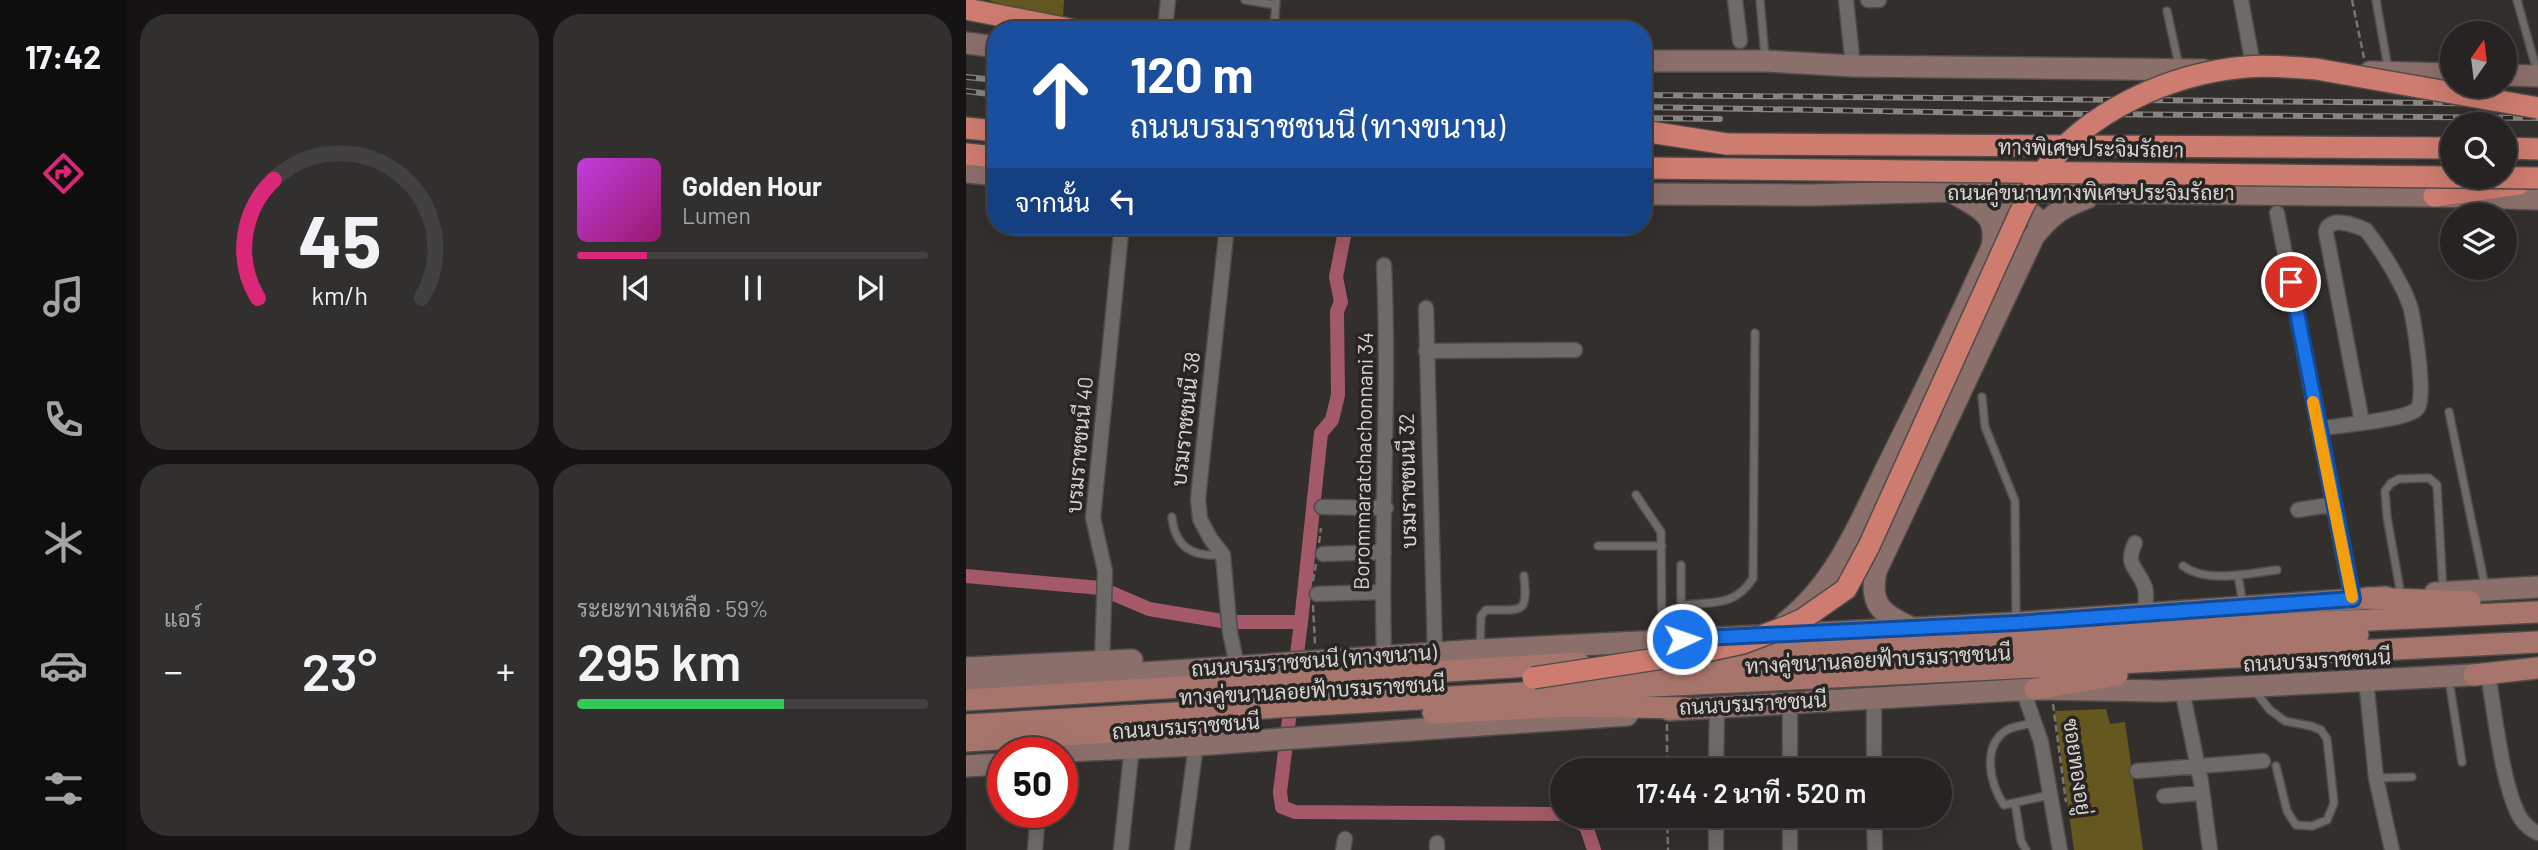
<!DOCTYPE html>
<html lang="th">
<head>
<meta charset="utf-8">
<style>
	body { margin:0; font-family:Barlow,Sarabun,sans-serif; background:#322f2f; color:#f1f3f6; height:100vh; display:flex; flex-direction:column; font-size:26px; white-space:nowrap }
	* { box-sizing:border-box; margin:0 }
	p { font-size:23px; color:#a4a4a5 }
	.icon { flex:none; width:38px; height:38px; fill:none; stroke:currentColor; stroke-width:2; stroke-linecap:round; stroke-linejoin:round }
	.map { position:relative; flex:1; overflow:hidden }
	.panel { display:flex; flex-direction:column; gap:14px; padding:14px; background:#151313; width:840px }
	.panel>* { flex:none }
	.hud { position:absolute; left:21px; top:21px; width:665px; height:214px; border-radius:28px; box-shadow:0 7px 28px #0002,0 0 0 2px #424040; background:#1a4fa0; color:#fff; overflow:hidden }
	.needle { width:46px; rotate:14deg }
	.tools { position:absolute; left:1474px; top:21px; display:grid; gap:14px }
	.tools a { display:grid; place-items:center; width:77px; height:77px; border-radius:50%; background:#262322; box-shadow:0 7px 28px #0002,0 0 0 2px #424040; font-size:35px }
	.speed { position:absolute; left:21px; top:737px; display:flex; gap:14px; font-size:35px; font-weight:700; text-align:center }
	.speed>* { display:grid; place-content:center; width:91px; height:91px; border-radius:50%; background:#262322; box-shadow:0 7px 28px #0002,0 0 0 2px #424040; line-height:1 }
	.speed .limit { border:10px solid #d22; background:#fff; color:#111 }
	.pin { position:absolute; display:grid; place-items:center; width:60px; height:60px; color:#fff; margin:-30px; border:4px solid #fff; border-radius:50%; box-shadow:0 2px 7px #0007 }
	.me { position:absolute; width:77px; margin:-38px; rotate:87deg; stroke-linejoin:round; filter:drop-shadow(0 0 5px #0008) }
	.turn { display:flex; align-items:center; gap:24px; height:147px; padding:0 28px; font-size:32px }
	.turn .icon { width:91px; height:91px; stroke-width:2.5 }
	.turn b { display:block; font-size:49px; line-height:60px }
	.then { display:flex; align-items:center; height:66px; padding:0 28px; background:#0003; gap:14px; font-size:26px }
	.big { font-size:52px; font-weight:600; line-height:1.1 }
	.panel .widget { flex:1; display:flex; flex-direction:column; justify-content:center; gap:10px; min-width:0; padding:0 24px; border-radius:28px; background:#322f2f }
	.panel .dial { align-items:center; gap:0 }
	.dial svg { height:182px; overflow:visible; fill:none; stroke:#424040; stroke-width:7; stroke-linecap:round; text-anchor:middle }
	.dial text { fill:#f1f3f6; stroke:none }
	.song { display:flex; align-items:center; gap:21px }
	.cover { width:84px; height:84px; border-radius:10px; background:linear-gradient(135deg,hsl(290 70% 55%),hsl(320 70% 35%)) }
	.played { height:7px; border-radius:4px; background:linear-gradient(90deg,#db2777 20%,#424040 20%) }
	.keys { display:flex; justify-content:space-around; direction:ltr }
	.heat { display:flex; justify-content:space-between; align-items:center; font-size:38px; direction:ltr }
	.charge { height:10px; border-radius:5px; background:linear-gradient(90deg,#34c759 59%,#424040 0) }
	.panel .tiles { flex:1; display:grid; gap:14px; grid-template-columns:repeat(2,1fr) }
	.trip { position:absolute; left:584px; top:758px; width:402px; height:70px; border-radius:35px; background:#262322; box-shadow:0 7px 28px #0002,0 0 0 2px #424040; font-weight:600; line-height:70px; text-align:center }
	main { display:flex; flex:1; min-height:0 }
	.tab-bar { display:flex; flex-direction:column; width:126px; justify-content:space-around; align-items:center; background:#0f0e0e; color:#a4a4a5 }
	.tab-bar .icon { width:49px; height:49px }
	.tab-bar .active { color:#db2777 }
	.tab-bar b { font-size:32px; color:#f1f3f6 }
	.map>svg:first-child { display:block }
	.green { fill:#655720 }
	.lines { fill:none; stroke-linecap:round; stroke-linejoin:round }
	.canal { stroke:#a35968; stroke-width:14 }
	.lane-casing { stroke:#4f4c4a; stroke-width:10 }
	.street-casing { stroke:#4f4c4a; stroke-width:17 }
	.secondary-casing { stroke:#4f4c4a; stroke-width:24 }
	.primary-casing { stroke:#4f4c4a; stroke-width:24 }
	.highway-casing { stroke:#4f4c4a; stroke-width:24 }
	.path { stroke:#777472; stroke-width:2.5; stroke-dasharray:7 3.5; stroke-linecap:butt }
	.lane { stroke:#6e6a68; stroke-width:7 }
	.street { stroke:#6e6a68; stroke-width:14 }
	.secondary { stroke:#8b6f6a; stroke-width:21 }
	.primary { stroke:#a8756c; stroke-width:21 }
	.highway { stroke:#ce7c6f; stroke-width:21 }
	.rail-casing { stroke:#868381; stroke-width:6 }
	.rail { stroke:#282523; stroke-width:3.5; stroke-dasharray:10; stroke-linecap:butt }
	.highway-bridge-casing { stroke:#4f4c4a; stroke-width:24; stroke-linecap:butt }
	.highway-bridge { stroke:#ce7c6f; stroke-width:21 }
	.route-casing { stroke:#114b97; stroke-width:18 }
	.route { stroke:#1a73e8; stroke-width:12 }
	.slow { stroke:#f59e0b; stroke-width:12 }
	.labels { text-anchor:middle; stroke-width:7; stroke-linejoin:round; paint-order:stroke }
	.street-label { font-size:21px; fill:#d8d6d4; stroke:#282523 }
</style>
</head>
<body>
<main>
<nav class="tab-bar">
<b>17:42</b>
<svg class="icon active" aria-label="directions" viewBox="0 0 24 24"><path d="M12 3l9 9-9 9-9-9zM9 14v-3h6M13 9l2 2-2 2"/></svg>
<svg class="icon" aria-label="music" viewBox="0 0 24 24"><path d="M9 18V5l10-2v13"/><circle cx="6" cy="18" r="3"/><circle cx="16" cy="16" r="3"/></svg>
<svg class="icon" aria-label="phone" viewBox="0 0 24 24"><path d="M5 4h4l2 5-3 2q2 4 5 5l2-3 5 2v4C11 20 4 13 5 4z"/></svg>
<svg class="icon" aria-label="climate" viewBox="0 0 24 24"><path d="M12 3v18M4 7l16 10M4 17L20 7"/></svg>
<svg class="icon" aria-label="car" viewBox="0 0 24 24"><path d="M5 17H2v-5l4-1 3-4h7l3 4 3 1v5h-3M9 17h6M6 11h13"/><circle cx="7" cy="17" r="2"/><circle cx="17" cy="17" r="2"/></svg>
<svg class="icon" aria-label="filters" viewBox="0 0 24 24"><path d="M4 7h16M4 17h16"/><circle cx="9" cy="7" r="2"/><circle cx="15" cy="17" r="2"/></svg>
</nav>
<section class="panel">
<div class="tiles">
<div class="widget dial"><svg viewBox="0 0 100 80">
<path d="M14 69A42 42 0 1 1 86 69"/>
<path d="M14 69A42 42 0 0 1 21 17" stroke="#db2777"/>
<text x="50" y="56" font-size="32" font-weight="700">45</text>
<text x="50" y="72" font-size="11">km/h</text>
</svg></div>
<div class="widget">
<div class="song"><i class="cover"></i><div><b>Golden Hour</b><p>Lumen</p></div></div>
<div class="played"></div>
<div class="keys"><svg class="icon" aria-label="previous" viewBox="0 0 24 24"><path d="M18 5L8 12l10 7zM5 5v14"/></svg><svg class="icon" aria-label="pause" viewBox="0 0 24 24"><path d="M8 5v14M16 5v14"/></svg><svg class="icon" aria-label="next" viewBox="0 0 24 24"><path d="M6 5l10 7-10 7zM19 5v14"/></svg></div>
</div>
<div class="widget"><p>แอร์</p>
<div class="heat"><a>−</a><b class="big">23°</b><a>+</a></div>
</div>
<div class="widget"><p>ระยะทางเหลือ · 59%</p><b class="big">295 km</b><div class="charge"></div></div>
</div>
</section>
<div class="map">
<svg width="1572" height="850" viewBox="0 0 1572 850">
	<rect width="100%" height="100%" fill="#322f2d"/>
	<!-- green -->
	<path class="green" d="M23,0h75l-1,18 -44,-7z
		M1140,709l4,15 15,-2 18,128h-69l-19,-139z"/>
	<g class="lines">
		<!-- canal -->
		<path class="canal" d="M0,576l134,12 49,21 79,13h73l-21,170 2,15 13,5 268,2
			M335,622l20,-189 11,-13 6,-25 -1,-84 4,-9 -5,-25 10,-51
			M600,816l20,10 8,24"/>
		<!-- lane casing -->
		<g class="lane-casing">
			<path id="lane" d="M279,0l31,5
				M794,0l5,57
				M1410,0l12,68
				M1551,0l21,75
				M1201,11l12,55
				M308,30l2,-30
				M1016,397l3,30 30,74 1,118
				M1483,412l36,174
				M670,495l25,37 1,107
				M206,517c3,31 21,40 50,38
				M632,546h64
				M715,565v73
				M1217,566c24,18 66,7 94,4
				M1272,575l5,30
				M1435,595l-14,-78 -2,-26 6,-8 8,-4 30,-1 8,7 6,106
				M715,605c31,-3 54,2 72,-27l2,-245
				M514,649l1,-33 5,-6c36,-1 42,6 38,-34
				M1483,680l13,82
				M1288,690l16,20 15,11 26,5 10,4 6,9 7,64 -7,17 -15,6 -16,-1 -9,-14 -11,-45
				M1068,723c-8,2 -20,3 -27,7 -26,16 -17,54 -3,75l46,-10
				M1410,778l36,-1
				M1049,803l6,38 5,9"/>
		</g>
		<!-- street casing -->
		<g class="street-casing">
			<path id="street" d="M769,0l5,41
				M880,0l7,66
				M902,0h11
				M1275,0l13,70
				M199,30l3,-30
				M1311,213l75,386
				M261,226l-29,273 2,20 10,19 13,17 7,78 7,32
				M418,265c6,131 -4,261 0,391
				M460,308l9,345
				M460,351l149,-1
				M1352,429c20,-4 86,-8 99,-20 10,-9 -3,-85 -6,-100 -2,-6 -5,-14 -8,-20 -10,-20 -23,-41 -37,-59 -9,-4 -36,-15 -40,1 0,4 1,8 2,12l34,179
				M356,507l64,1
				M1332,510l37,-6
				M1169,543c-10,23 1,23 9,42 4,8 1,21 0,29
				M357,554l61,-2
				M351,594l65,-2
				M136,661l3,-90 -12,-53 28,-285
				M1522,674c7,39 14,114 33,145 5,7 10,11 17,14
				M1400,680l10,98 16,72
				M1057,690l18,52 19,108
				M1216,690l19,92 9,68
				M908,698v72
				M750,770l1,-64
				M824,770v-68
				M1171,771l126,-10
				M1198,796l38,-3
				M908,816l1,34
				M69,850l3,-38
				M155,850l10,-94
				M216,850l14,-105
				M377,850l2,-11
				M471,850v-7
				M750,850v-34
				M824,850v-34"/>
		</g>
		<!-- secondary casing -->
		<g class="secondary-casing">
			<path id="secondary" d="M0,43l30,4
				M677,61h123l87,5 351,4
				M1404,72l82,2
				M1538,75l34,1
				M0,172l30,3
				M677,194l169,1 138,-4 484,5 104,3
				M1027,226c15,-19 36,-24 49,1
				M1469,593l103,-6
				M820,622c51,-40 75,-102 103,-159 36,-72 70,-143 103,-216 7,-34 -15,-40 -40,-55
				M942,626c-27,-12 -39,-23 -32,-55l158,-335c16,-20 29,-30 53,-38
				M0,668l166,-8
				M0,685l514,-35 536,-27 370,-26
				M703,710l366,-21 127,2 328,-17
				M80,752l150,-7 431,-30
				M0,766l37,-2"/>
		</g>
		<!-- primary casing -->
		<g class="primary-casing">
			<path id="primary" d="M1401,598l103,4
				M750,655l362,-21 460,-22
				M984,656l408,-21
				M652,673l118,-6
				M1508,675l64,-7
				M1069,689l82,-14
				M0,700l613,-37
				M467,713l135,-7 117,2
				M0,725l626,-36 946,-47
				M0,741l242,-15"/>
		</g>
		<!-- highway casing -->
		<g class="highway-casing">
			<path id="highway" d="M0,128l30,3
				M677,131l84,13
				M1538,148l34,1
				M0,154l30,3
				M1468,196l85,-12"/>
		</g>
		<!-- path -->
		<path class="path" d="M1386,0l12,58
			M353,543l2,-15
			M347,581l3,-17
			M347,605l2,39
			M1087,704l13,98
			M701,724v46
			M701,816l1,34"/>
		<!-- lane -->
		<use href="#lane" class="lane"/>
		<!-- street -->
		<use href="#street" class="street"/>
		<!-- secondary -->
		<use href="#secondary" class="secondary"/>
		<!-- primary -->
		<use href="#primary" class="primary"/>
		<!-- highway -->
		<use href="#highway" class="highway"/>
		<!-- rail casing -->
		<g class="rail-casing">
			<path id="rail" d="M0,77l30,3
				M0,91l30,4
				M677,95l895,9
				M677,107l346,6 549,5
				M677,118l77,1"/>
		</g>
		<!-- rail -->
		<use href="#rail" class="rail"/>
		<!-- highway-bridge casing -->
		<g class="highway-bridge-casing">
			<path id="highway-bridge" d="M0,9l108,21
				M761,144l725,4
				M677,168l895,10
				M567,678l169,-26 41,-9 45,-17 15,-7 43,-30 23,-43 150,-331c7,-14 14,-30 23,-42 44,-62 130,-100 204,-106 23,-2 46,0 70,2l222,39"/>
		</g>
		<!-- highway-bridge -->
		<use href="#highway-bridge" class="highway-bridge"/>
	</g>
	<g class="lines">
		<!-- route casing -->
		<g class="route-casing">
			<path id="route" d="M716,639l334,-16 337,-24 -62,-317"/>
		</g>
		<!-- route -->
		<use href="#route" class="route"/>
		<!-- slow -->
		<path class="slow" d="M1347,402l39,195"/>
	</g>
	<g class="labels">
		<!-- street labels -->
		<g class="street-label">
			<text transform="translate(1125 149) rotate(1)" y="7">ทางพิเศษประจิมรัถยา</text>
			<text x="1125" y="200">ถนนคู่ขนานทางพิเศษประจิมรัถยา</text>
			<text transform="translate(220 419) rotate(-84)" y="7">บรมราชชนนี 38</text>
			<text transform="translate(114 445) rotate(-85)" y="7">บรมราชชนนี 40</text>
			<text transform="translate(398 461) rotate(-89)" y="7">Borommaratchachonnani 34</text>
			<text transform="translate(442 481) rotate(-91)" y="7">บรมราชชนนี 32</text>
			<text transform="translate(912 660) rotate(-3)" y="7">ทางคู่ขนานลอยฟ้าบรมราชชนนี</text>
			<text transform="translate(348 661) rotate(-4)" y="7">ถนนบรมราชชนนี (ทางขนาน)</text>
			<text transform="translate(1351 661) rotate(-3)" y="7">ถนนบรมราชชนนี</text>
			<text transform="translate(346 691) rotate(-3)" y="7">ทางคู่ขนานลอยฟ้าบรมราชชนนี</text>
			<text transform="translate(787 704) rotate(-3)" y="7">ถนนบรมราชชนนี</text>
			<text transform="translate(220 727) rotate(-4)" y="7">ถนนบรมราชชนนี</text>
			<text transform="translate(1111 767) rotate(82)" y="7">ซอยทองอยู่</text>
		</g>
	</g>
</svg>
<div class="tools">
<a><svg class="needle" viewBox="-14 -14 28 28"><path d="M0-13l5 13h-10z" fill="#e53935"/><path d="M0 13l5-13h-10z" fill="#a4a4a5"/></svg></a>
<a><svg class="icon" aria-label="search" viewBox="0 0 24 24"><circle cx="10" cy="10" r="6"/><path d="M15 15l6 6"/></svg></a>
<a><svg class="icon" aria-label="layers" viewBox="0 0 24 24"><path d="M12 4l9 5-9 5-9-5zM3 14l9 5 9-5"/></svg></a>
</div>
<div class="speed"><div class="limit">50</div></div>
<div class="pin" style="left:1325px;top:282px;background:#d93025"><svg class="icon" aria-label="arrive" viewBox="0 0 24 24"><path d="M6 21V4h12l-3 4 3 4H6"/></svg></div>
<svg class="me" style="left:716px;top:639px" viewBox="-20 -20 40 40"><circle r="17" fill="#1a73e8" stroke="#fff" stroke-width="3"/><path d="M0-11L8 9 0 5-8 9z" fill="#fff"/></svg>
<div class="trip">17:44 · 2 นาที · 520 m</div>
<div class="hud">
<div class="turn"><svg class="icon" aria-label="ahead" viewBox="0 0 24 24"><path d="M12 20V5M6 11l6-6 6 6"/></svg><div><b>120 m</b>ถนนบรมราชชนนี (ทางขนาน)</div></div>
<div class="then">จากนั้น<svg class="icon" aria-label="left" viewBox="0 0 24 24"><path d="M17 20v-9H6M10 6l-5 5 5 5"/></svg></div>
</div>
</div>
</main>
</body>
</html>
